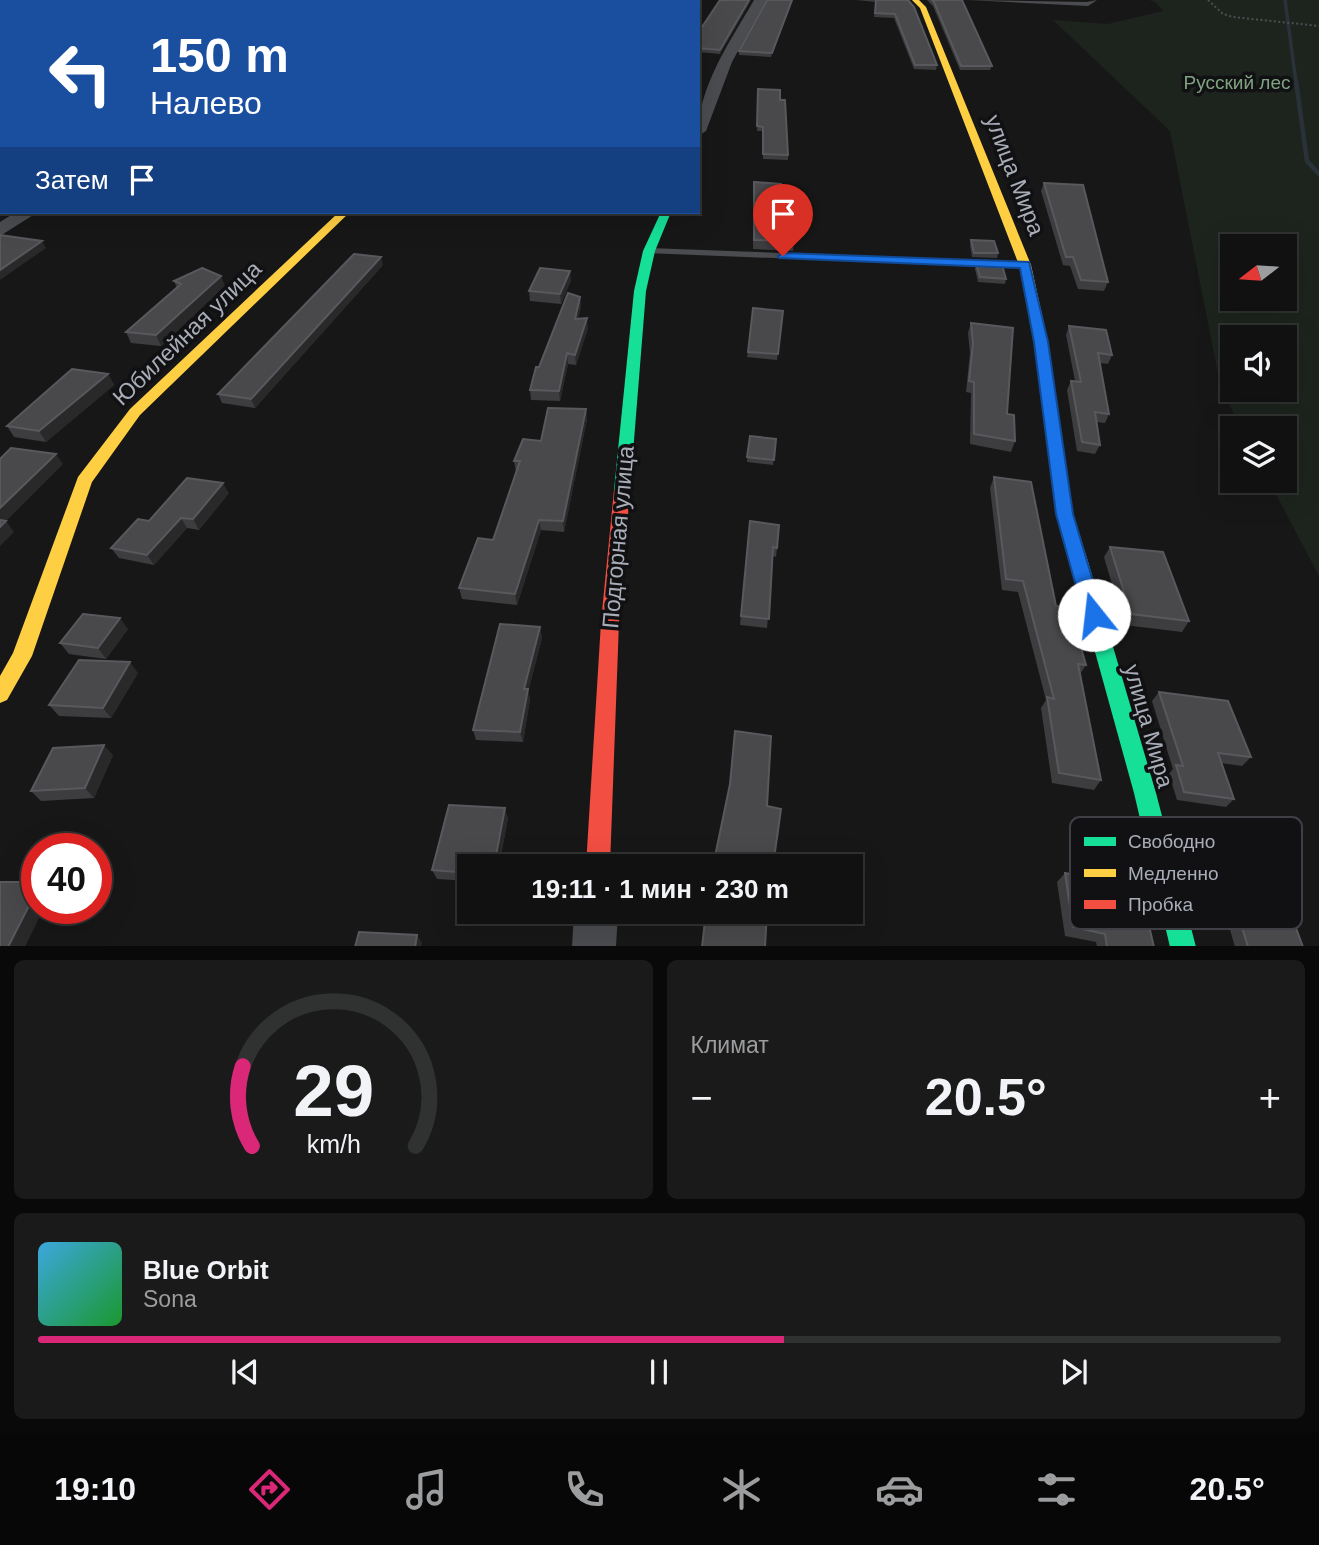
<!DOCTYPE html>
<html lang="ru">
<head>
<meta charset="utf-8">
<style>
	body { margin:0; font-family:Helvetica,sans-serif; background:#1a1a1a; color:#f1f3f6; height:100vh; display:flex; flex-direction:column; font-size:26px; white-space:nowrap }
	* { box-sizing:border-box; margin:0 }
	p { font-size:23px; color:#9c9d9f }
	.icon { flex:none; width:38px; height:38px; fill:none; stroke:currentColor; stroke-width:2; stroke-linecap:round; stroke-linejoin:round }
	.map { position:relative; height:946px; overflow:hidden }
	.side { display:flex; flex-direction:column; gap:14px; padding:14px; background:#090909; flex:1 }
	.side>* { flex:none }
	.hud { position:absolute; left:0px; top:0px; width:700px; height:214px; box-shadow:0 7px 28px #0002,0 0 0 2px #303131; background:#1a4fa0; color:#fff; overflow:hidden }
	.needle { width:46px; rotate:253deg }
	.buttons { position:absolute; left:1220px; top:234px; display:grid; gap:14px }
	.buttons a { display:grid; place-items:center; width:77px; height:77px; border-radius:0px; background:#111; box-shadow:0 7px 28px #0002,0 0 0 2px #303131; font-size:35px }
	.speed { position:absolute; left:21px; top:833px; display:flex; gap:14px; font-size:35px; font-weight:700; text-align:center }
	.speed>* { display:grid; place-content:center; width:91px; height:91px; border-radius:50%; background:#111; box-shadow:0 7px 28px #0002,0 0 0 2px #303131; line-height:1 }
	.speed .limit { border:10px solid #d22; background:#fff; color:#111 }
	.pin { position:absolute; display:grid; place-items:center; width:60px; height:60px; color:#fff; margin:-72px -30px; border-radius:50% 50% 50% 0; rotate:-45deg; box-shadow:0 0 7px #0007 }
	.pin .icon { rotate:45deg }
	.me { position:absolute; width:77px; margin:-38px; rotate:344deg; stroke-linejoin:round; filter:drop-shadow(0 0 5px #0008) }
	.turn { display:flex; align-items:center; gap:24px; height:147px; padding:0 35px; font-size:32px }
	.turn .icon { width:91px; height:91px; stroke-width:2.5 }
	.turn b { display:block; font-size:49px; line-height:60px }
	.then { display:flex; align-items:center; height:66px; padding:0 35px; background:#0003; gap:14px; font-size:26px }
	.big { font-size:52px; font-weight:700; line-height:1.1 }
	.side .widget { flex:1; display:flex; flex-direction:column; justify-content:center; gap:10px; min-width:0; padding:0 24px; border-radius:10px; background:#1a1a1a }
	.side .dial { align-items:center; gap:0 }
	.dial svg { height:182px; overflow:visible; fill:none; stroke:#303131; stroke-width:7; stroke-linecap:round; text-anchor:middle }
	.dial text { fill:#f1f3f6; stroke:none }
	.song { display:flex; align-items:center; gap:21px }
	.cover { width:84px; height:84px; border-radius:10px; background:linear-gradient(135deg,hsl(200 70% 55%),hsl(130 70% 35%)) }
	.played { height:7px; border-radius:4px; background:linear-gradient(90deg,#db2777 60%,#303131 60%) }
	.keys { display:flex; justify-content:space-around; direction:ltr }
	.heat { display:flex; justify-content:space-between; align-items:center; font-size:38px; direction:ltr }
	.side .tiles { flex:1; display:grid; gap:14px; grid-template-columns:1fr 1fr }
	.widget:last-child { grid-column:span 2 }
	.trip { position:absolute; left:457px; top:854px; width:406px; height:70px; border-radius:0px; background:#111; box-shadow:0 7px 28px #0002,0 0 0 2px #303131; font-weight:700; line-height:70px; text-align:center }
	.tab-bar { display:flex; height:112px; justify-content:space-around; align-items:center; background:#070707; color:#9c9d9f }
	.tab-bar .icon { width:49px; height:49px }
	.tab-bar .selected { color:#db2777 }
	.tab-bar b { font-size:32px; color:#f1f3f6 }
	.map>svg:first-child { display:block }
	.green { fill:#1d241e; fill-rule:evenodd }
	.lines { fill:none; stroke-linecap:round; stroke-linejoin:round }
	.stream-far1 { stroke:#2a3239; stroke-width:3.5 }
	.stream { stroke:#2a3239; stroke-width:4.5 }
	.path { stroke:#4d4e52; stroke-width:2; stroke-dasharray:2 2.5; stroke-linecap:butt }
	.lane { fill:#4b4c50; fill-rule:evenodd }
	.street { fill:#4b4c50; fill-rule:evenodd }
	.fast { fill:#16e098; fill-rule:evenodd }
	.slow { fill:#ffcf43; fill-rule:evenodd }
	.jam { fill:#f24e42; fill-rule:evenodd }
	.wall { fill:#3d3d3f }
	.shaded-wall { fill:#29292a }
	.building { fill:#49494c; stroke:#58595d; stroke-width:2 }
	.route { fill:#1a73e8; stroke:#114b97; stroke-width:2 }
	.labels { text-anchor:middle; stroke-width:7; stroke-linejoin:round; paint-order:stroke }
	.far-park-label { font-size:19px; fill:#7fa381; stroke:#111113 }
	.street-label { font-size:23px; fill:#a8adb8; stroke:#111113 }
	.key { fill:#111113; stroke:#3e4045; stroke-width:2 }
	.key-label { font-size:19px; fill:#a8adb8 }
</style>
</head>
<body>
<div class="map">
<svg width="1319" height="947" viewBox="0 0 1319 947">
	<rect width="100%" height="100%" fill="#171717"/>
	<!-- green -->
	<path class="green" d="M1149,0h170v576l-50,-95h15v-52h-42l-21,-40 -51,-258 -117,-111 55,4 55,-13 -8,-9zM1232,247h52v52h-52zM1232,338h52v52h-52z"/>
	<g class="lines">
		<!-- stream-far1 -->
		<path class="stream-far1" d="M1285,0l11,82"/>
		<!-- stream -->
		<path class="stream" d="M1296,81l11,80 12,13"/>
		<!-- path -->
		<path class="path" d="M1208,0l15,14 10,3 86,9"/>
		<!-- lane -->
		<path class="lane" d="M967,0l120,2 10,-2 -9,6z
			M649,248l376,14 5,3 -5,3 -380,-15v-4z"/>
		<!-- street -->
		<path class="street" d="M754,0h12l-34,62 -26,69 -8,5c0,-50 32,-94 56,-136z
			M0,162h2v10h-2z
			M16,212h22l-38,24v-14z
			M574,912h44l-2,35h-44z"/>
		<!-- fast -->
		<path class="fast" d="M661,212h10l-16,39 -9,40 -16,199 -8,6 -8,-6 20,-199 9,-40z
			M1080,558l6,2 3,5 67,228 40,154h-26l-36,-154 -63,-228 3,-5z"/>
		<!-- slow -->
		<path class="slow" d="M912,0h7l7,7 105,258 17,77 25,172 16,51 -3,5h-12l-3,-5 -14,-51 -23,-172 -15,-77 -99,-257z
			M339,212h11l-210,203 -48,67 -60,174 -25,44 -7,3v-27l13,-23 65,-176 52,-68z"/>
		<!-- jam -->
		<path class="jam" d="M622,484l8,6 -11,132 -9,244h-24l15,-244 13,-132z"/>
	</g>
	<!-- wall -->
	<path class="wall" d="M751,0l-31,54 -22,-2v-19z
		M793,0l-22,57 -32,-2v-4z
		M856,0h52l29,65 -1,5 -22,-1 -20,-51 -20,-1 2,-15z
		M927,0h35l30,66 -2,4h-30l-27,-64z
		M758,89l22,11 8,55v5l-25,-1v-28h-6z
		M754,182l40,59 -1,10 -40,-2z
		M1044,183l64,99 -4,9 -26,-2 -8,-23 -7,-1 -22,-74z
		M971,240l27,13 -1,5 -25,-1 -2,-12z
		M976,264l30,15 -1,5 -27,-2 -3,-13z
		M383,265l-128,143 -33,-5 -4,-9z
		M571,280l-10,24 -31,-3 -1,-10z
		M174,281l51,5 -64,60 -30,-3 -5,-11 51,-44z
		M580,297l1,10 -3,12 10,9 -12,37 -8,-1 -8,37 -29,-1 -1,-10 9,-23z
		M783,311l-6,49 -30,-3 1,-5z
		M971,323l36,91 8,27 -4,11 -41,-8 1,-51 -5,-1 4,-39 -2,-20z
		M1069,326l43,29 -4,9 -8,-1 9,51 -4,9 -8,-1 3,23 -5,9 -18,-3 -10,-61 4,-9h4l-9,-46z
		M108,374l6,11 -68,57 -32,-5 -7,-11z
		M586,409l1,10 -23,113 -23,-2 -24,75 -55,-6 -3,-11 34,-48 23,-68 -2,-11z
		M750,436l26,3 -3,26 -26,-3z
		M994,477l62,129 30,59 -6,9 21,106 -7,10 -42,-7 -11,-75 5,-8 -28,-108 -16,-2 -12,-102z
		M229,493l-30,37 -12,-2 -33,37 -35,-7 -8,-10 38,-27z
		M750,521l27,27 -1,9 -3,-1 -6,72 -27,-3z
		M1110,547l79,74 -7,11 -58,-7 -20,-68z
		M540,627l2,11 -14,54 2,7 -7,43 -47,-2 -3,-10z
		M128,629l-22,30 -37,-5 -9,-11z
		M138,673l-27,45 -52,-2 -10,-11z
		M1159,692l92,65 -9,9 -21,-3 13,36 -8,8 -49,-7 -8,-26 4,-5 -21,-68z
		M113,755l-19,43 -53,3 -10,-10z
		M508,818l-9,48h-30v15l-32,-2 -5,-9z
		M1224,857l79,90h-68l-6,-21 4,-4 -19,-56z
		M1065,873l89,74h-57l-1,-5 -31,-6 -8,-54z"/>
	<!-- shaded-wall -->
	<path class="shaded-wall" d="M749,0h2l-31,54v-4z
		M792,0h1l-22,57 1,-4z
		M42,241l4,7 -46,32v-10z
		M381,257l2,8 -128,143 -4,-9z
		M570,271l1,9 -10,24 -1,-10z
		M221,276l4,10 -64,60 -5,-11z
		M580,297l1,10 -5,22 -1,-10z
		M587,318l1,10 -12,37 -1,-10z
		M567,353l1,11 -8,37 -1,-10z
		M108,374l6,11 -68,57 -7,-11z
		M586,409l1,10 -23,113 -1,-11z
		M56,454l7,10 -57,57 8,11 -14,14v-38z
		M223,483l6,10 -30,37 -6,-11z
		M181,518l6,10 -33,37 -7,-10z
		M539,520l2,10 -24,75 -2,-11z
		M120,618l8,11 -22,30 -8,-11z
		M540,627l2,11 -14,54 2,7 -7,43 -3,-10 4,-43z
		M130,662l8,11 -27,45 -8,-10z
		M104,745l9,10 -19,43 -9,-10z
		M505,808l3,10 -9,48h-5z
		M37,890v18h7l-19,39h-17z
		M417,935l5,8 -1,4h-6z"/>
	<!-- building -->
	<path class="building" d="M0,0h265l-4,2h-259v6h-2z
		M387,0h229l-3,2h-229z
		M720,0h29l-29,50 -22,-2v-15z
		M767,0h25l-20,53 -33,-2z
		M876,0h32l6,7 23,58h-22l-20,-51 -20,-1z
		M932,0h30l30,66h-31l-27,-64z
		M2,11v35l-2,-1v-27z
		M2,71v14l-2,-1v-12z
		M2,87v65h-2v-62z
		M758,89l22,1v10h5l3,55 -25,-1v-27l-6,-1z
		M754,182l27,2 -1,38h13l1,19 -40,-1z
		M1044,183l39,2 25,97 -27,-2 -8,-23h-7z
		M0,235l42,6 -42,29z
		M971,240l23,1 4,12h-24z
		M354,254l27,3 -130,142 -33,-5z
		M976,264l26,1 4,14 -26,-2z
		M202,268l19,8 -65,59 -30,-3 55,-48 -7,-3z
		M540,268l30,3 -10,23 -31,-3z
		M568,293l12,4 -5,22 12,-1 -12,37 -8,-2 -8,38 -29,-1 6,-23h3z
		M753,308l30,3 -5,43 -30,-2z
		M971,323l42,5 -6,86 7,1 1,26 -41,-7v-52l-5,-1 4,-38z
		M1069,326l37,4 6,25 -14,-2 11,61 -14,-2 5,33 -18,-3 -11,-61 10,1z
		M72,369l36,5 -69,57 -32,-5z
		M548,408l38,1 -23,112 -24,-1 -24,74 -56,-6 19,-50 15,2 27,-79h-6l9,-22 18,2z
		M750,436l26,3 -2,21 -27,-3z
		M11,448l45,6 -56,54v-49z
		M994,477l37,5 25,124 13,1 17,58 -8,-1 23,116 -42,-7 -12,-76 7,2 -31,-118 -17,-2z
		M187,478l36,5 -30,36 -12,-1 -34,37 -36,-7 27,-29 11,2z
		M0,520l6,1 -6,6z
		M750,521l29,4 -2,23 -4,-1 -4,72 -28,-3z
		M1110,547l53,5 26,69 -58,-7z
		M83,614l37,4 -22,30 -38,-5z
		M500,624l40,3 -16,62h4l-8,43 -47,-2z
		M79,660l51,2 -27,46 -54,-3z
		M1159,692l69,9 23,56 -33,-4 16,46 -50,-7 -8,-27 7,1z
		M735,731l36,5 -4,70 14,3 -8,57h-60l17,-82z
		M104,745l-19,43 -54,3 22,-43z
		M449,805l56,3 -11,58h-25v7l-37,-3z
		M1224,857l48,6 31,84h-55l-9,-30 7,1z
		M1065,873l75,15 14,59h-47l-2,-13 -32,-7z
		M0,882h37v8l-29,57h-8z
		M706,912h61l-2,35h-63z
		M359,932l58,3 -2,12h-60z"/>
	<!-- route -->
	<path class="route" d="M783,253l246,9 19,80 25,172 30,101 -3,6 -6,2 -10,-8 -28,-101 -22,-172 -14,-74 -241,-10 -1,-2z"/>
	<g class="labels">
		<!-- far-park labels -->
		<g class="far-park-label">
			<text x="1237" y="89">Русский лес</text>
		</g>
		<!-- street labels -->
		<g class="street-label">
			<text transform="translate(1015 175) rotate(69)" y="8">улица Мира</text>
			<text transform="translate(187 333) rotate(-44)" y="8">Юбилейная улица</text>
			<text transform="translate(618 537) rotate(-85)" y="8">Подгорная улица</text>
			<text transform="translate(1149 726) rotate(74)" y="8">улица Мира</text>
		</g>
	</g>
	<!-- legend -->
	<rect x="1070" y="817" width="232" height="112" rx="10" class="key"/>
	<rect x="1084" y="837" width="32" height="9" fill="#16e098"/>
	<rect x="1084" y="869" width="32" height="8" fill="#ffcf43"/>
	<rect x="1084" y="900" width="32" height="9" fill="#f24e42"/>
	<g class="key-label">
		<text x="1128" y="848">Свободно</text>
		<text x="1128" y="880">Медленно</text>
		<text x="1128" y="911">Пробка</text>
	</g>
</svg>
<div class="buttons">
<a><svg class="needle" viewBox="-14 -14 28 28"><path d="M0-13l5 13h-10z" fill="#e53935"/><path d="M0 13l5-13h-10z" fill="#9c9d9f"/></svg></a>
<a><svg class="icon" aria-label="sound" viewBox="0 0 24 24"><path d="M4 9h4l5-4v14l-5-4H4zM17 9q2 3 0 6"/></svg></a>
<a><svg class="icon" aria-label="layers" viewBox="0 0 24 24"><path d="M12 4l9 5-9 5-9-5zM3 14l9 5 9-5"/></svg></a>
</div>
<div class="speed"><div class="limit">40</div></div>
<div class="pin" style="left:783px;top:256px;background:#d93025"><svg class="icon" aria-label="arrive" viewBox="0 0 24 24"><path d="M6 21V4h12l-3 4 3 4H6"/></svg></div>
<svg class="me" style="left:1094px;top:615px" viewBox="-20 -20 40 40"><circle r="19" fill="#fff"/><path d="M0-13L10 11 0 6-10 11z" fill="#1a73e8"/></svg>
<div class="trip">19:11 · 1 мин · 230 m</div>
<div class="hud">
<div class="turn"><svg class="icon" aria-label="left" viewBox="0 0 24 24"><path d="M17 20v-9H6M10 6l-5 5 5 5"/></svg><div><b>150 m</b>Налево</div></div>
<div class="then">Затем<svg class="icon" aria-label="arrive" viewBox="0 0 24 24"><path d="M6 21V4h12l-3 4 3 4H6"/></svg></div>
</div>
</div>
<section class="side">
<div class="tiles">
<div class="widget dial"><svg viewBox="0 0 100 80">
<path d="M14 69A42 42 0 1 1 86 69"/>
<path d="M14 69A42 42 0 0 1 10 34" stroke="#db2777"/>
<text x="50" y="56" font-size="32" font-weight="700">29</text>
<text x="50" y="72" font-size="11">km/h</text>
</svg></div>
<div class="widget"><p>Климат</p>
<div class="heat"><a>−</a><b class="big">20.5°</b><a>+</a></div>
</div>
<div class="widget">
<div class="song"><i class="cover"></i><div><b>Blue Orbit</b><p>Sona</p></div></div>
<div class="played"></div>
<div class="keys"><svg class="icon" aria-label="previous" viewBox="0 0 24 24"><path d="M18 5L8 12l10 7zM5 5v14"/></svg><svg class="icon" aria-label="pause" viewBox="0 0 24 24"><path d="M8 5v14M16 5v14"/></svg><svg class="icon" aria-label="next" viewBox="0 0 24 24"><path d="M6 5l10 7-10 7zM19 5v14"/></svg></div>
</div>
</div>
</section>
<nav class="tab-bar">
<b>19:10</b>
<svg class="icon selected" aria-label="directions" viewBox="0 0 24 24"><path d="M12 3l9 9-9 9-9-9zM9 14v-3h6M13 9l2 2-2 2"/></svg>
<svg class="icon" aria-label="music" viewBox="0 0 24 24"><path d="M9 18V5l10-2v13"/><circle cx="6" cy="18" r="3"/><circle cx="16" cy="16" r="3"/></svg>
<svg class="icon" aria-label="phone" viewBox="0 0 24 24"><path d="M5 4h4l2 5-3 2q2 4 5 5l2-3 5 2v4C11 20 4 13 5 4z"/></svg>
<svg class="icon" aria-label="climate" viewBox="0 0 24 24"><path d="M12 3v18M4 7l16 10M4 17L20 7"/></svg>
<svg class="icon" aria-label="car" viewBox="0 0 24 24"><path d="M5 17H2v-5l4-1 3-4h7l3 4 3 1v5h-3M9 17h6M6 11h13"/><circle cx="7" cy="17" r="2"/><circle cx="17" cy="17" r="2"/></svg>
<svg class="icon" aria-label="filters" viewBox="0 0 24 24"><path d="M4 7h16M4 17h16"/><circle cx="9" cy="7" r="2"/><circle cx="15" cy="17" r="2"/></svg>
<b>20.5°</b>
</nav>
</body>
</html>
